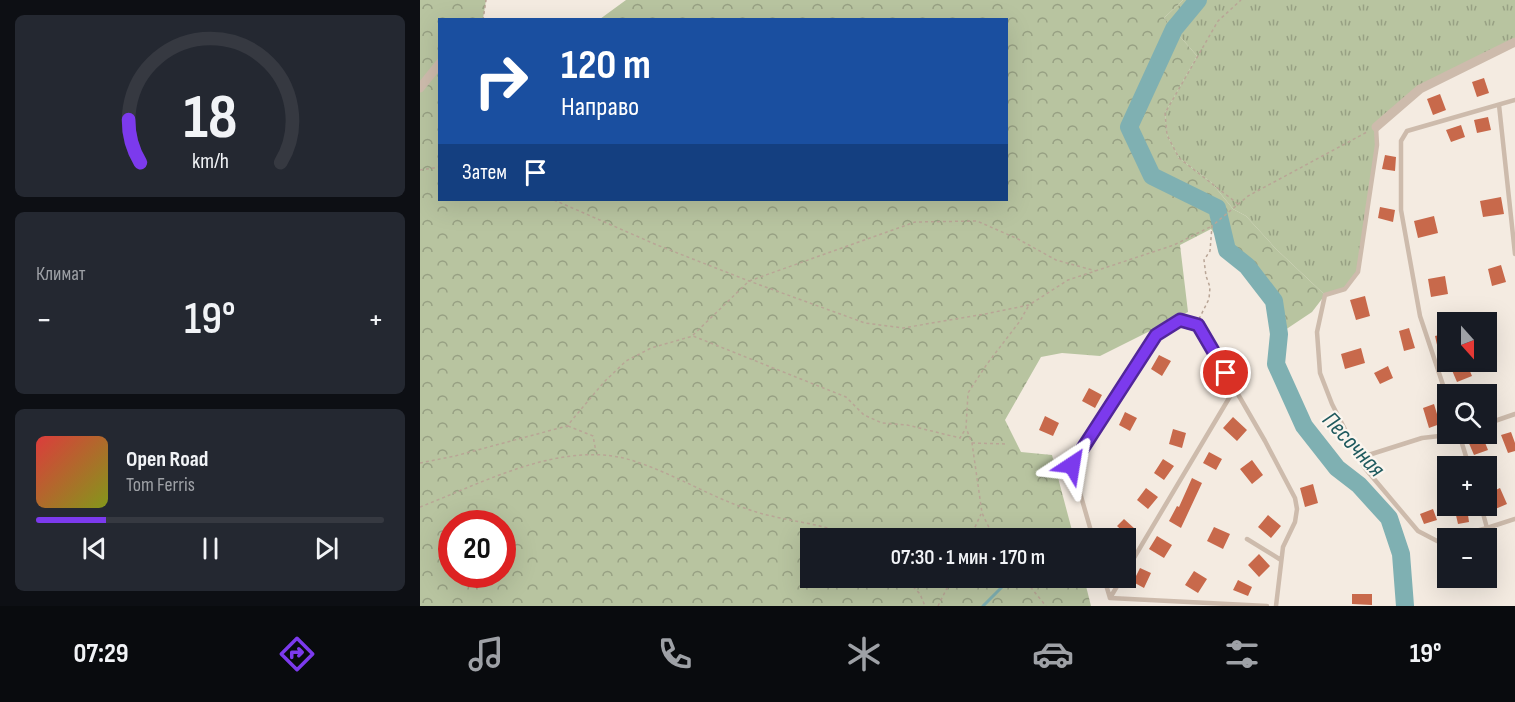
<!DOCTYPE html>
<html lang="ru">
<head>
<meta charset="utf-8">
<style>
	body { margin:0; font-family:"Sofia Sans Condensed",sans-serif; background:#242831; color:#f1f3f6; height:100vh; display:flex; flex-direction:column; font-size:22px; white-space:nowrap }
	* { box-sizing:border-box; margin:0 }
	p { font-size:20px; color:#9ea1a6 }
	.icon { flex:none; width:33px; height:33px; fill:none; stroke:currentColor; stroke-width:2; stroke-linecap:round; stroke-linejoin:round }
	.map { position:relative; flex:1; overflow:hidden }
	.details { display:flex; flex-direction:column; gap:15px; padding:15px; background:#0d0f14; width:420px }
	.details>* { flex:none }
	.banner { position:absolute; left:18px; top:18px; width:570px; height:183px; border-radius:0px; box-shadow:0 6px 24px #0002; background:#1a4fa0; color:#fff; overflow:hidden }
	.needle { width:39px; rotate:159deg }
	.buttons { position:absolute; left:1017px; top:312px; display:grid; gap:12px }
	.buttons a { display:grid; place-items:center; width:60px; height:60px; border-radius:0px; background:#171b24; box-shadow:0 6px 24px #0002; font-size:30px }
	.speed { position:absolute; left:18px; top:510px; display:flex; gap:12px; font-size:30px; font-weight:700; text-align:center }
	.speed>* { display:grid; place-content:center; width:78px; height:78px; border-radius:50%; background:#171b24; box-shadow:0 6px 24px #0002; line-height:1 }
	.speed .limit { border:9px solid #d22; background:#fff; color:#111 }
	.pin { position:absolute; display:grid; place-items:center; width:51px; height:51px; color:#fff; margin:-26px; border:3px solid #fff; border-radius:50%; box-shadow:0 2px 6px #0007 }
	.me { position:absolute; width:66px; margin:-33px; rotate:33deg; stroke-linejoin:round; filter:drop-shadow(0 0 4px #0008) }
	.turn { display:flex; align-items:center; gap:21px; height:126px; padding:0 24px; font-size:27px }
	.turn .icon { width:78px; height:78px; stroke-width:2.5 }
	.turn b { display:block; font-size:42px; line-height:51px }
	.then { display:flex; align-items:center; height:57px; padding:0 24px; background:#0003; gap:12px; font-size:22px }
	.big { font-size:45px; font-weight:600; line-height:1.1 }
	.details .tile { flex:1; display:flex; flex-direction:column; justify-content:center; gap:9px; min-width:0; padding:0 21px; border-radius:9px; background:#242831 }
	.details .dial { align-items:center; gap:0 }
	.dial svg { height:156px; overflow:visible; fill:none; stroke:#363941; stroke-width:7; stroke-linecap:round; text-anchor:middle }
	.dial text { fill:#f1f3f6; stroke:none }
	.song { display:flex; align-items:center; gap:18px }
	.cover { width:72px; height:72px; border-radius:9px; background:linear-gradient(135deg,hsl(0 70% 55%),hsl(70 70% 35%)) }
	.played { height:6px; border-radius:3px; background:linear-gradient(90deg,#7c3aed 20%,#363941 20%) }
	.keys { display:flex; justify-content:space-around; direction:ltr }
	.heat { display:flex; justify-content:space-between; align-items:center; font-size:33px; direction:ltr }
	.trip { position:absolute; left:380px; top:528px; width:336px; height:60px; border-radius:0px; background:#171b24; box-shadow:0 6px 24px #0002; font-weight:600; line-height:60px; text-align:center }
	.tabs { display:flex; height:96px; justify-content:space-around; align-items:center; background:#090b0e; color:#9ea1a6 }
	.tabs .icon { width:42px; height:42px }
	.tabs .active { color:#7c3aed }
	.tabs b { font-size:27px; color:#f1f3f6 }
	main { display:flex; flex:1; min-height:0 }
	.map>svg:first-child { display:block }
	.grass { fill:url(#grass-tufts) }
	.forest { fill:url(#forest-crowns); fill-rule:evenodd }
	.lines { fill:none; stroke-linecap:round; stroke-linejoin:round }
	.stream { stroke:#7fb0b2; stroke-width:3 }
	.river { stroke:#7fb0b2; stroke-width:18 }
	.building { fill:#c8694b }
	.path { stroke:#b9a596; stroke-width:1.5; stroke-dasharray:3 3; stroke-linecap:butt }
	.service { stroke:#cdbbac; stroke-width:4.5 }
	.minor { stroke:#cdbbac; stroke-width:9 }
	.route-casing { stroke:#51269a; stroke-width:15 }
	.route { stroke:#7c3aed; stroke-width:10 }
	.labels { text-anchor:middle; stroke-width:4.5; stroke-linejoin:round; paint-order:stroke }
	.water-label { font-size:24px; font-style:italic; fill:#1f5a5e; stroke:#fbf5ee }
</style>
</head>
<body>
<main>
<section class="details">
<div class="tile dial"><svg viewBox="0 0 100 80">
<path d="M14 69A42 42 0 1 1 86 69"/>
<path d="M14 69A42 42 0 0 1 8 47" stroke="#7c3aed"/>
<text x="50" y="56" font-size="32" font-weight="700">18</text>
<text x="50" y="72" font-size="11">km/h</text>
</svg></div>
<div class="tile"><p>Климат</p>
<div class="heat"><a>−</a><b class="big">19°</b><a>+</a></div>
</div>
<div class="tile">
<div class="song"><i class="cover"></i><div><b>Open Road</b><p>Tom Ferris</p></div></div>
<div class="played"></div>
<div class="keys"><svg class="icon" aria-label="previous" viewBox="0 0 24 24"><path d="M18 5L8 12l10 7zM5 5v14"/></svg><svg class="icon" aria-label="pause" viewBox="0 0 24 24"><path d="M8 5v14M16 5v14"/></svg><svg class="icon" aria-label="next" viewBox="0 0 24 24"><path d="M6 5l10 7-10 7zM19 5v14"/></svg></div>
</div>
</section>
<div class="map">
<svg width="1095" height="606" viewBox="0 0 1095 606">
	<defs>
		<pattern id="grass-tufts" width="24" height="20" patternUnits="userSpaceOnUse" patternTransform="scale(1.5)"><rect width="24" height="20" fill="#b8c4a0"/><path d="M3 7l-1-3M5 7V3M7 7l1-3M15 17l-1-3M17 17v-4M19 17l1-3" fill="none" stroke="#97a083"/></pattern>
		<pattern id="forest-crowns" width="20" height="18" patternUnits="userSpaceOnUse" patternTransform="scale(1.5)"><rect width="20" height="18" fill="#b8c4a0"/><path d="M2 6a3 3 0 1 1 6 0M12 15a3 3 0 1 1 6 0" fill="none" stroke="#97a083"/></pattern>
	</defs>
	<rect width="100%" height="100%" fill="#f4ebe1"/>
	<!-- grass -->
	<path class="grass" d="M763,0h332v42l-95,47 -44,38 1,18 -19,127 -13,17 -20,6 -49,-46 -30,-33 -13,-7 -21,-26 -33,-25 -12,-23 -2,-22 32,-57 -33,-38z"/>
	<!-- forest -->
	<path class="forest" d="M0,0h66l-3,19 -43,1v180h566v-180l-406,-1 26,-19h557l-19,18 33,38 -32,57 2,22 12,23 33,25 21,26 13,7 30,33 49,46 -13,17 -33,22 -5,-33 -27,-35 -20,-16 -16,-21 -31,16 8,67 -88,44 -38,-3 -21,4 -36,63 16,32 31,3 22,83h-264v40h274l7,28h-671zM32,524h50v50h-50z"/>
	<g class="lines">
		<!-- stream -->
		<path class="stream" d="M563,606l28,-28"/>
		<!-- river -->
		<path class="river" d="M778,0l-24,29 -45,98 23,49 65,32 10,42 20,16 27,35 5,33 -3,30 28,62 33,42 22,17 30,33 12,36 4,52"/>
	</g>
	<!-- building -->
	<path class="building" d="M1064,78l5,15 -12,4 -5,-15z
		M1020,94l6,16 -13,5 -6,-16z
		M1068,117l3,13 -14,3 -3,-13z
		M1041,125l4,12 -14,5 -5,-12z
		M965,155l11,2 -1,14 -13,-2z
		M1081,197l3,17 -21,3 -3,-16z
		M960,207l15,3 -2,12 -15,-4z
		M1014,216l4,17 -20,5 -4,-17z
		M1081,265l5,17 -14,4 -4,-17z
		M1025,276l3,18 -17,3 -3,-18z
		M945,296l5,20 -14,4 -6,-20z
		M989,328l6,20 -11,3 -5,-20z
		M1028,333v23l-8,2 -5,-22z
		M941,348l4,15 -20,6 -4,-15z
		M739,355l12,6 -9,15 -11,-7z
		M1046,362l6,14 -15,6 -6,-14z
		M968,366l5,12 -13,6 -6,-11z
		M669,388l13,7 -7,13 -13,-7z
		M1014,404l6,20 -11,4 -6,-20z
		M705,412l12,6 -7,13 -11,-6z
		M625,416l14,7 -6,13 -14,-6z
		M813,417l14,13 -10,11 -14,-13z
		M753,429l13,4 -4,15 -13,-4z
		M1091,432l4,11v8l-7,2 -7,-18z
		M1062,435l6,15 -14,5 -6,-14z
		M789,452l13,7 -6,11 -13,-7z
		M743,459l11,7 -10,14 -10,-7z
		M832,460l11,15 -11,9 -12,-15z
		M772,478l10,5 -21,45 -12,-7 8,-15 2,1z
		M893,484l5,19 -13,4 -5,-19z
		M726,488l12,9 -10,12 -11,-9z
		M1080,488l7,16 -14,6 -6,-16z
		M1047,508l2,14 -11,2 -3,-13z
		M1013,509l4,11 -13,4 -4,-10z
		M848,515l13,11 -10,12 -13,-11z
		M704,519l11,10 -7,7 -11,-10z
		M794,527l16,7 -7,15 -16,-8z
		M737,536l15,9 -8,13 -15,-9z
		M839,554l11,12 -11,11 -11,-12z
		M720,568l11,5 -7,15 -11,-6z
		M774,571l13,8 -9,14 -13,-8z
		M818,580l14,7 -4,9 -15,-6z
		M932,594h20v11l-20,-1z"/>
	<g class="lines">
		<!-- path -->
		<path class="path" d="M63,20l3,-20
			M0,170l20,-3
			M134,200l103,45 92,36 116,42 38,5 82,-14 44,-9 39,-25 106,-35 38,-19
			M818,204l-59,-46 -12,-23 -2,-22 53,-92 23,-21
			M779,319l10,-20 1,-12 -4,-11 -2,-16 6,-9 2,-25 36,-30 119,-64
			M273,335l56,-54 166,-59 62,-1 41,18 38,21 40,11
			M148,426l25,10 3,16
			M552,443l35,1
			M0,463l35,-7 112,-30 37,-44 22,-21 25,-13 42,-12 153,61 18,18 18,8 25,2 53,13 6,-10
			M0,507c65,-25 147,-70 217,-45 39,13 74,35 113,48 35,12 72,12 105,28
			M550,538l11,-24
			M574,538l-12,-25 -10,-70 -6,-15 2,-35 19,-29 33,-43 9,-16
			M485,578l15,16 5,12
			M603,578l23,28
			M518,606l14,-28"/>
		<!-- service -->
		<path class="service" d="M1079,105l16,149
			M956,127l1,18 -19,127 -13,17 -20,6 -8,37 3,41 12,31 32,63 54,64 21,11 9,-2
			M1028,400l-28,-84 -19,-106v-69l6,-10 108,-31
			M1066,424l29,-10
			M1039,434l10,32
			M939,458l63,-20 35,-4
			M1061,506l6,22 28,-9
			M673,538l-21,-73 84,-130 24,-15 18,5 67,116 30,57 2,11 -2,13 -12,25 -7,59
			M1031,538l36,-10
			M827,539l34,21
			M705,573l110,-185
			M684,578l6,20 157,8
			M690,598l12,-20"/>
		<!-- minor -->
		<path class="minor" d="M0,88l20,-25
			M956,127l44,-38 95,-47"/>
	</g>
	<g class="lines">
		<!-- route casing -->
		<g class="route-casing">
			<path id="route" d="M652,465l84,-130 24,-15 18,5 28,48"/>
		</g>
		<!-- route -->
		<use href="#route" class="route"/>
	</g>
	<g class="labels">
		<!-- water labels -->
		<g class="water-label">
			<text transform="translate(934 444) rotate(47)" y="8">Песочная</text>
		</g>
	</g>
</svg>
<div class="buttons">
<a><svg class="needle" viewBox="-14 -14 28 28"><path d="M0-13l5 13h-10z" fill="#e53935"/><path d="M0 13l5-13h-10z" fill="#9ea1a6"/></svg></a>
<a><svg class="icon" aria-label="search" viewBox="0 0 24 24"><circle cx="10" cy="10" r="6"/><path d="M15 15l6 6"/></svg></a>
<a>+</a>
<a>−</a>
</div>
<div class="speed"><div class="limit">20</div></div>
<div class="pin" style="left:806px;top:373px;background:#d93025"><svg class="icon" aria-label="arrive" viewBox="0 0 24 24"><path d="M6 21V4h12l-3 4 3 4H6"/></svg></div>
<svg class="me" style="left:652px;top:465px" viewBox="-20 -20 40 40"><path d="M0-17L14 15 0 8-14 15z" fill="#7c3aed" stroke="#fff" stroke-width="4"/></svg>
<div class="trip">07:30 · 1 мин · 170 m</div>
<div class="banner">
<div class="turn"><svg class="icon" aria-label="right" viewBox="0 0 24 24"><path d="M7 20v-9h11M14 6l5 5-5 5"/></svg><div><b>120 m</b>Направо</div></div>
<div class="then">Затем<svg class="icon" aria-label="arrive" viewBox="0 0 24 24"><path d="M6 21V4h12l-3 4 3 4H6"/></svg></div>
</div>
</div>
</main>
<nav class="tabs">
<b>07:29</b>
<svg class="icon active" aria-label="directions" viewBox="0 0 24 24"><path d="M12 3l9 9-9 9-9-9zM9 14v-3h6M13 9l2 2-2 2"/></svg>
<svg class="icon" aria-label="music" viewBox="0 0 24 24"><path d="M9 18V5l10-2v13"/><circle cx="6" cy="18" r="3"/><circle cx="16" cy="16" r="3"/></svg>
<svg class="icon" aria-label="phone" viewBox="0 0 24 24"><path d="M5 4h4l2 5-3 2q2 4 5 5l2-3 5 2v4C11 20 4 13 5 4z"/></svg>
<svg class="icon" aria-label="climate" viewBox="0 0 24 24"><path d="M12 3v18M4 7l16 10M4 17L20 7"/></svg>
<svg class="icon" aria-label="car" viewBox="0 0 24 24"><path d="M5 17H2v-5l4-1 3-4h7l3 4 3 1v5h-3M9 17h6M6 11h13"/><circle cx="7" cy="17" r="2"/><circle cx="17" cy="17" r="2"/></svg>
<svg class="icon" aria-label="filters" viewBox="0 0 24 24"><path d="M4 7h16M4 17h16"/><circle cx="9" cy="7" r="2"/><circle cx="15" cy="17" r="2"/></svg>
<b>19°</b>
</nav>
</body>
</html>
